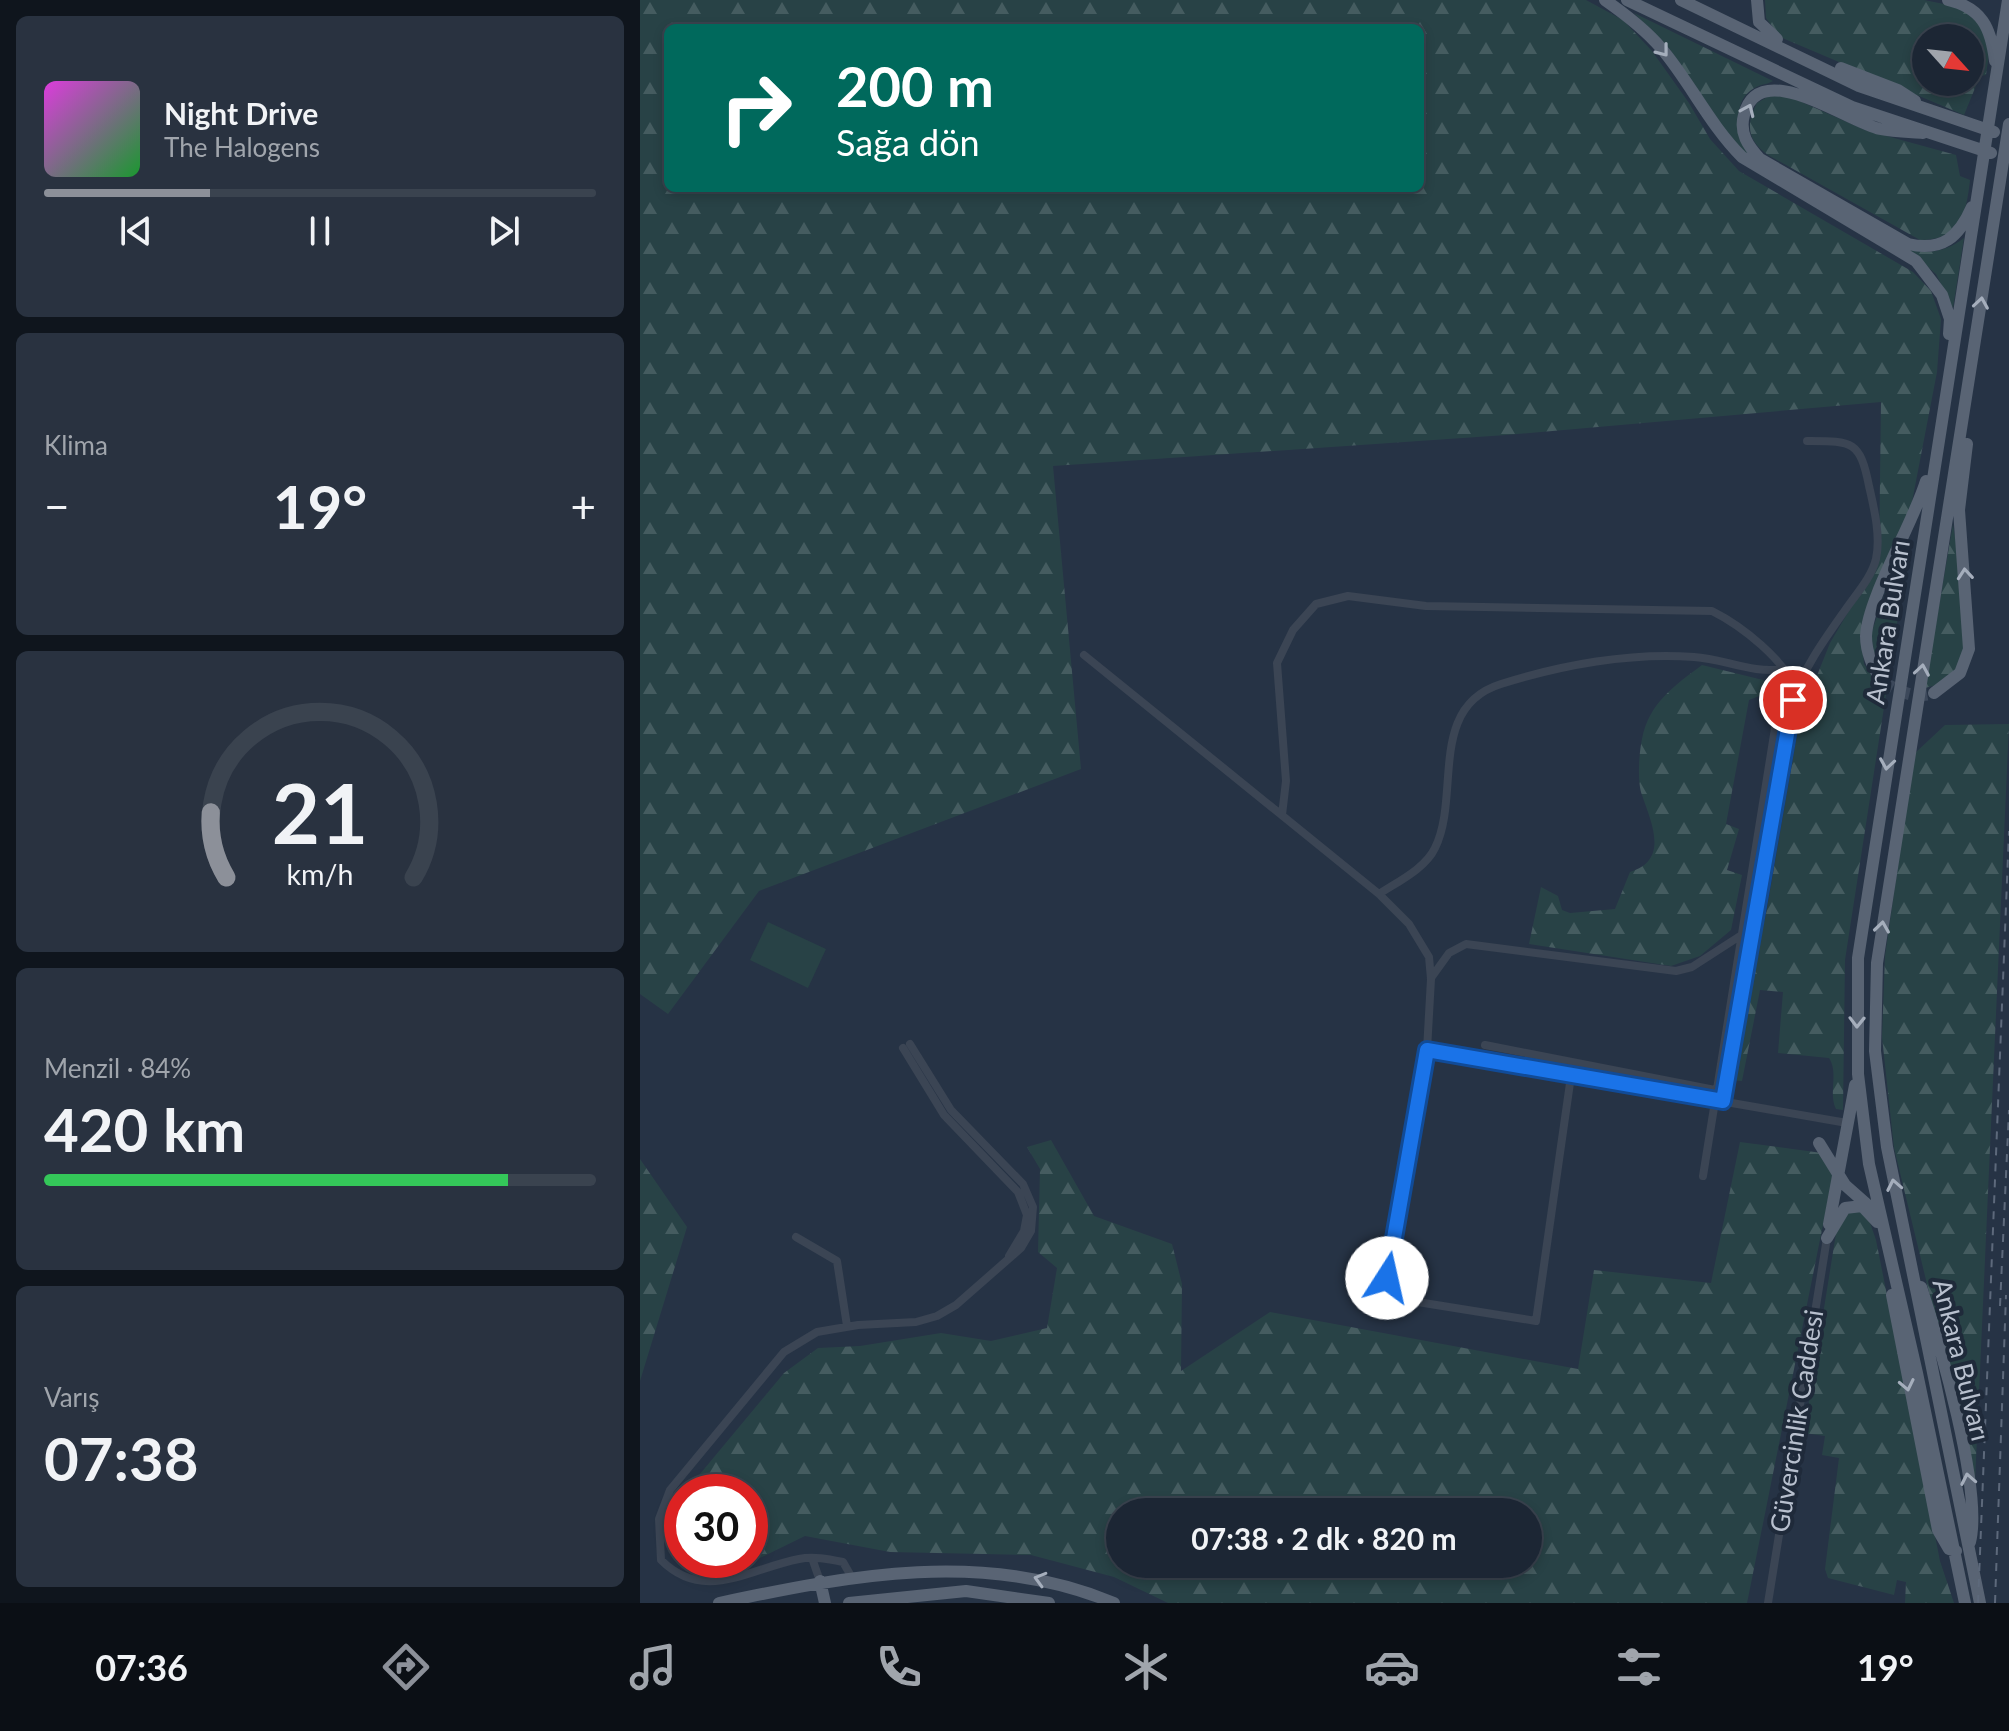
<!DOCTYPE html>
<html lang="tr">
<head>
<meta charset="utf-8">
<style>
	body { margin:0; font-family:Lato,sans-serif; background:#293240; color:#f1f3f6; height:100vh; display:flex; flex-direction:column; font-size:30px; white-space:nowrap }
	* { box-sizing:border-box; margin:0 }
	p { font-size:26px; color:#a0a5ac }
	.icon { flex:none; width:44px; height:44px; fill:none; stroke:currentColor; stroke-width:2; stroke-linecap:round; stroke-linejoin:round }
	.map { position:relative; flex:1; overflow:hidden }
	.details { display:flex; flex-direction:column; gap:16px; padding:16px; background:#0f151d; width:640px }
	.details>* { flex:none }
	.guide { position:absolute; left:24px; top:24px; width:760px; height:168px; border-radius:12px; box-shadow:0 4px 12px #0003,0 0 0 2px #3a434f; background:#00695c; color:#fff; overflow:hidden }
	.needle { width:52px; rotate:117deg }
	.buttons { position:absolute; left:1272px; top:24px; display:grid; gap:16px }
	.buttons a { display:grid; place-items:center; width:72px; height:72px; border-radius:50%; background:#1c2634; box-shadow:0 4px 12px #0003,0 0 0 2px #3a434f; font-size:40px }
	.speed { position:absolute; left:24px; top:1474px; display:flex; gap:16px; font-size:40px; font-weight:700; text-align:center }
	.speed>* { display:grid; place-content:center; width:104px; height:104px; border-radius:50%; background:#1c2634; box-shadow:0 4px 12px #0003,0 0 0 2px #3a434f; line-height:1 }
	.speed .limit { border:12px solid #d22; background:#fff; color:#111 }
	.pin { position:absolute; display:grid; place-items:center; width:68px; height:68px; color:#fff; margin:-34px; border:4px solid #fff; border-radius:50%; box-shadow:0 2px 8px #0007 }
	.me { position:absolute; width:88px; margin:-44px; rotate:10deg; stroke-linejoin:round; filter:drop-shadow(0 0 6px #0008) }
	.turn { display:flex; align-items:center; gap:28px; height:168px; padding:0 40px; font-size:36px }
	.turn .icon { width:104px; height:104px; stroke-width:2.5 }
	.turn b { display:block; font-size:56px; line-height:68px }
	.big { font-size:60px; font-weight:700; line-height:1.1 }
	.details .tile { flex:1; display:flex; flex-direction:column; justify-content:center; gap:12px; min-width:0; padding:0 28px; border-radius:12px; background:#293240 }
	.details .dial { align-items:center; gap:0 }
	.dial svg { height:208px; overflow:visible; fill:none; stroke:#3a434f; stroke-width:7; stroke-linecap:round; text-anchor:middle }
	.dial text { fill:#f1f3f6; stroke:none }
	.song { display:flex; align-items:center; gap:24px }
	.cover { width:96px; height:96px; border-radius:12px; background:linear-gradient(135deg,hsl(300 70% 55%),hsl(130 70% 35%)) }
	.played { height:8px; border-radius:4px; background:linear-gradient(90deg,#8c9099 30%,#3a434f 30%) }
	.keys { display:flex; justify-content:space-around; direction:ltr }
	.heat { display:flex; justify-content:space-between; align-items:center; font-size:44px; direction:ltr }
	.charge { height:12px; border-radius:6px; background:linear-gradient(90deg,#34c759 84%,#3a434f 0) }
	.trip { position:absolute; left:466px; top:1498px; width:436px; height:80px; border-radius:40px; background:#1c2634; box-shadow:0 4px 12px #0003,0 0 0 2px #3a434f; font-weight:700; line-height:80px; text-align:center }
	.tabs { display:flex; height:128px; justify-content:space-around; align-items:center; background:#0b0f15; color:#a0a5ac }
	.tabs .icon { width:56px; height:56px }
	.tabs .active { color:#8c9099 }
	.tabs b { font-size:36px; color:#f1f3f6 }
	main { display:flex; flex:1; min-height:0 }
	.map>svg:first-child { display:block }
	.forest { fill:url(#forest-firs); fill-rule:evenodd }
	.pitch { fill:#284246 }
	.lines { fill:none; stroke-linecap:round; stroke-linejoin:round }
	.primary-tunnel { stroke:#3c485a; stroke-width:12; stroke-dasharray:12 6; stroke-linecap:butt }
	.minor { stroke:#3b4554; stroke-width:8 }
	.primary { stroke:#596474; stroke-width:12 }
	.rail { stroke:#5d697b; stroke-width:2; stroke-dasharray:8 8; stroke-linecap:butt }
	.oneway { stroke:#a5aebc }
	.route-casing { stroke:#114b97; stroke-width:20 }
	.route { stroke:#1a73e8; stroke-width:14 }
	.labels { text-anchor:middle; stroke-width:8; stroke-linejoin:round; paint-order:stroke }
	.street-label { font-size:26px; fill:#b8c0ce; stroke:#1f2a3a }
</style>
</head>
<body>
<main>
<section class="details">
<div class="tile">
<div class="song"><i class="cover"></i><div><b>Night Drive</b><p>The Halogens</p></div></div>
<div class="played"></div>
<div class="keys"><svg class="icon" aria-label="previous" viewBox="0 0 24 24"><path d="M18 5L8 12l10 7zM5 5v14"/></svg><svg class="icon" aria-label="pause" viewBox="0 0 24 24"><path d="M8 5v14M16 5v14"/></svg><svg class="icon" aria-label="next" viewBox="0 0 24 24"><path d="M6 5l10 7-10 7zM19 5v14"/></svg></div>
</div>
<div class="tile"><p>Klima</p>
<div class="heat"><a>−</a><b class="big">19°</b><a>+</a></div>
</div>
<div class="tile dial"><svg viewBox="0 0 100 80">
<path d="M14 69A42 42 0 1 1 86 69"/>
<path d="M14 69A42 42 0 0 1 8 44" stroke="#8c9099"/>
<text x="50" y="56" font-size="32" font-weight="700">21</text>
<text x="50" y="72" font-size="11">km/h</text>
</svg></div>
<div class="tile"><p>Menzil · 84%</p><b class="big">420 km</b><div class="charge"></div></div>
<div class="tile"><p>Varış</p><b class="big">07:38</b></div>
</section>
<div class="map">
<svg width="1369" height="1603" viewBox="0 0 1369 1603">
	<defs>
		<pattern id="forest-firs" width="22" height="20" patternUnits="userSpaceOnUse" patternTransform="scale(2)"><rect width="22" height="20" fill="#284246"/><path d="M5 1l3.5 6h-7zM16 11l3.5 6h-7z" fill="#455c60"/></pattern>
	</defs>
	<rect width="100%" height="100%" fill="#263345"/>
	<!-- forest -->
	<path class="forest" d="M0,0h946l37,20 29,31 37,52 21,36 29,32 174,101 18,19 10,28 -4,53 -26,135 -49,136 2,21 15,23 -8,-53 17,-50 22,-45 -65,421 -2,150 -7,-1c-8,-16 3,-36 -7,-51l-51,-5 5,-61 -23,-2 -18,91 -12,-1 36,-166 34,-196 30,-75 49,-83 2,-158 -375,33 -453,31 28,303 -322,122 -91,123 -28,-20zM28,28h752v160h-752z
		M1125,0h159l35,7 23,19 7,28 -3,21 -6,1 -16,39 -184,-78 -14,-19zM1286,38h44v44h-44z
		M994,13l139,68c-3,2 -8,3 -12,4 -33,12 -22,47 -11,70l-11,-5 -70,-102z
		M1129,96h19l77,34 91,25 4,21 10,4c-4,35 -10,60 -50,60l-152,-85c-20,-14 -23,-30 -11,-52z
		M1324,238l-11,70 -17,-34 -33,-28c24,9 41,7 61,-8z
		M1313,524c5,38 28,127 -5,156 -5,4 -16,6 -23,8z
		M1062,665l61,15 7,7 -3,6 -18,7 -23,124 13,5 -12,41 15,5 -11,55 -31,26 -29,10 -142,-22 12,-57 17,9 4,14 8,3 45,-4 15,-37c40,-12 21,-50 12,-77 -5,-13 -3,-42 0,-56 7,-36 32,-53 60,-74z
		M1369,724l-34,758 -81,-334 -12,-111 3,-81 29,-202 31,-29z
		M411,1140l43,76 78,28 10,40 -1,87 89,-59 308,57 16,-99 117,13 29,-141 82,11 11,22 -86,428h-579l-54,-26 -83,-22 -141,-3 -85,-16 -76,37 -42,-3c-25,-24 -25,-46 -5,-75v65h68v-68h-65l99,-119 34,-25 42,-2 81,-13 50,8 56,-13 10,-60 -19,-16 2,-83 -13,-22zM480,1512h408v52h-408z
		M0,1159l47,68 -47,154z
		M1216,1210l12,7 8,23 64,321 14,42h-49l1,-21 -9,-2 -3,15 -66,-17 -3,-9 14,-111 -17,-3 3,-19 -21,-3 34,-212 4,-6z"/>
	<!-- pitch -->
	<path class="pitch" d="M128,922l58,27 -18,39 -58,-28z"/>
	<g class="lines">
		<!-- primary-tunnel -->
		<path class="primary-tunnel" d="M1242,682c20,10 30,17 52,11"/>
		<!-- minor -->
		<path class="minor" d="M444,655l295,239 30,30 20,33 2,22 -4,71 -40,228 2,12 10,9 137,22 35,-245
			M642,815l4,-34 -9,-118 16,-33 23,-26 32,-8 78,10 286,5c28,14 76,50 83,81
			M739,894c18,-12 46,-25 56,-46 26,-52 -8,-141 66,-164 60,-19 130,-32 193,-27 31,2 58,17 90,12
			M791,978l18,-25 17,-9 210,27 16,-4 48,-31
			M845,1045l235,46
			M263,1048l41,67 74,77 9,23 -3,16 -15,25
			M787,1050l420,73
			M1083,1101l70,-401c12,-35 34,-64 55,-94 10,-14 24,-30 28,-47 5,-23 -2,-51 -7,-73 -9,-46 -17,-45 -62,-45
			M1063,1176l74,-460 -1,-45
			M156,1237l41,24 10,65
			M172,1558l8,23
			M211,1576l-8,-14c-15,-3 -30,-6 -44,-3 -51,10 -95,44 -138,1l-2,-41 11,-29 114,-138 33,-20 41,-7 58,-3 21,-6 19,-11 65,-57 10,-17 2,-24 -10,-23 -72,-74 -41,-66
			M1128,1603l59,-365"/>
		<!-- primary -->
		<path class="primary" d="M965,0c20,14 40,29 56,48 29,34 48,76 81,109l174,104 26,34 8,24 -1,15
			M987,0l225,107 139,46
			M1041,0l178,86 135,46
			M1117,0l2,22 18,17
			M1308,0c34,8 43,28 47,61
			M1201,68l57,22 17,11
			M1283,133c-14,-1 -29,-1 -43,-4 -34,-8 -121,-73 -136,-14 -5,18 4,31 16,44l148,85c34,8 51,-7 64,-37
			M1242,682c-9,-15 -16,-29 -16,-46 2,-39 47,-112 60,-155
			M1294,693l26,-20 9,-24 -10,-139 8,-66
			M1179,1143l26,42 26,23
			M1189,1224l26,-139
			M1187,1238l18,-30 17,-2 15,16
			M1281,1287c18,54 62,203 49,255
			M1252,1295l46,235 11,19 7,2
			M180,1581l5,22
			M79,1603c132,-28 266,-54 395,0
			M209,1603l117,-12 83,12
			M1325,1603l-48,-230 -48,-209 -11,-90v-116l150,-958
			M1340,1603l-93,-456 -12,-96 2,-88 132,-839"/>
		<!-- rail -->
		<path class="rail" d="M1360,1306l9,-196
			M1338,1603l31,-772
			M1355,1603l11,-308"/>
	</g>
	<!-- one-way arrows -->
	<defs><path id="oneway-chevron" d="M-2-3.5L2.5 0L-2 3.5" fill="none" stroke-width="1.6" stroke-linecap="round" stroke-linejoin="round" transform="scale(2)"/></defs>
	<g class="oneway">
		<use href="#oneway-chevron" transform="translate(1023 51) rotate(52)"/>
		<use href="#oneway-chevron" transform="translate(1108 110) rotate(-66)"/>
		<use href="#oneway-chevron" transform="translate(1341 303) rotate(-81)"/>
		<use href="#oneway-chevron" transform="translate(1325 574) rotate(-95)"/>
		<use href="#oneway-chevron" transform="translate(1282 670) rotate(-81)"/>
		<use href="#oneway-chevron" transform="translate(1247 764) rotate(99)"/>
		<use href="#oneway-chevron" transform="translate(1242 927) rotate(-82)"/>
		<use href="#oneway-chevron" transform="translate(1217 1022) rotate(91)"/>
		<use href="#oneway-chevron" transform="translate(1254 1185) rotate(-101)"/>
		<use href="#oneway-chevron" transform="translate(1267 1385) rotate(78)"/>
		<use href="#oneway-chevron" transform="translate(1328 1479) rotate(-101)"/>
		<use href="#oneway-chevron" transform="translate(400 1579) rotate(-164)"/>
	</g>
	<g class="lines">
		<!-- route casing -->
		<g class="route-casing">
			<path id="route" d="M747,1278l40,-228 296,51 70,-401"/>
		</g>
		<!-- route -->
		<use href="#route" class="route"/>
	</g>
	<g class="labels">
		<!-- street labels -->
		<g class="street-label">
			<text transform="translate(1248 622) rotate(-81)" y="9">Ankara Bulvarı</text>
			<text transform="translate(1321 1360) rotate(76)" y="9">Ankara Bulvarı</text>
			<text transform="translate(1157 1421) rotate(-81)" y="9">Güvercinlik Caddesi</text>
		</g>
	</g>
</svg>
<div class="buttons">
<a><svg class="needle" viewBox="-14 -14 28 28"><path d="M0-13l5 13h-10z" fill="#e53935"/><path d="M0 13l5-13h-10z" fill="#a0a5ac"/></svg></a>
</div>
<div class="speed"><div class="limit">30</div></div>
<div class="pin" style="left:1153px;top:700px;background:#d93025"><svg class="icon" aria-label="arrive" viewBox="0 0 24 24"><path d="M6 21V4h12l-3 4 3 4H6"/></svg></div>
<svg class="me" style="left:747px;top:1278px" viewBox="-20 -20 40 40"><circle r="19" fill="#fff"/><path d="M0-13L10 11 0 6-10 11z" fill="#1a73e8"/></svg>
<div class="trip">07:38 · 2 dk · 820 m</div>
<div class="guide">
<div class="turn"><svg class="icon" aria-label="right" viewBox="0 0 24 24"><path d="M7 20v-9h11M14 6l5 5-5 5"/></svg><div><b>200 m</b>Sağa dön</div></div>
</div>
</div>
</main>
<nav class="tabs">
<b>07:36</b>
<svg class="icon active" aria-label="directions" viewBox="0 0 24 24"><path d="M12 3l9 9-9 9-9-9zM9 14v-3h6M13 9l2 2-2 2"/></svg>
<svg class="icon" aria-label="music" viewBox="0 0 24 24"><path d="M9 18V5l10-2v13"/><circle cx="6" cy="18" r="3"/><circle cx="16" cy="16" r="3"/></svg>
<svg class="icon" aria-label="phone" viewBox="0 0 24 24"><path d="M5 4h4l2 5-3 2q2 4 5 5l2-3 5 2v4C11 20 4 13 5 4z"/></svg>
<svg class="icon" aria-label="climate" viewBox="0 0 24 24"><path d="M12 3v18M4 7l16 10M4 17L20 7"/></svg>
<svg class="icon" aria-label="car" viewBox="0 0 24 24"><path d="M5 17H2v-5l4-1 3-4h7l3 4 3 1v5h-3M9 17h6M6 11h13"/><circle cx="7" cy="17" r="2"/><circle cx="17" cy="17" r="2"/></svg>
<svg class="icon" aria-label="filters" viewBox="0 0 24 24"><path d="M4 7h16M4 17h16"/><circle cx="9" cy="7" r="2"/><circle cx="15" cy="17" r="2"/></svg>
<b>19°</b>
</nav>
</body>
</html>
